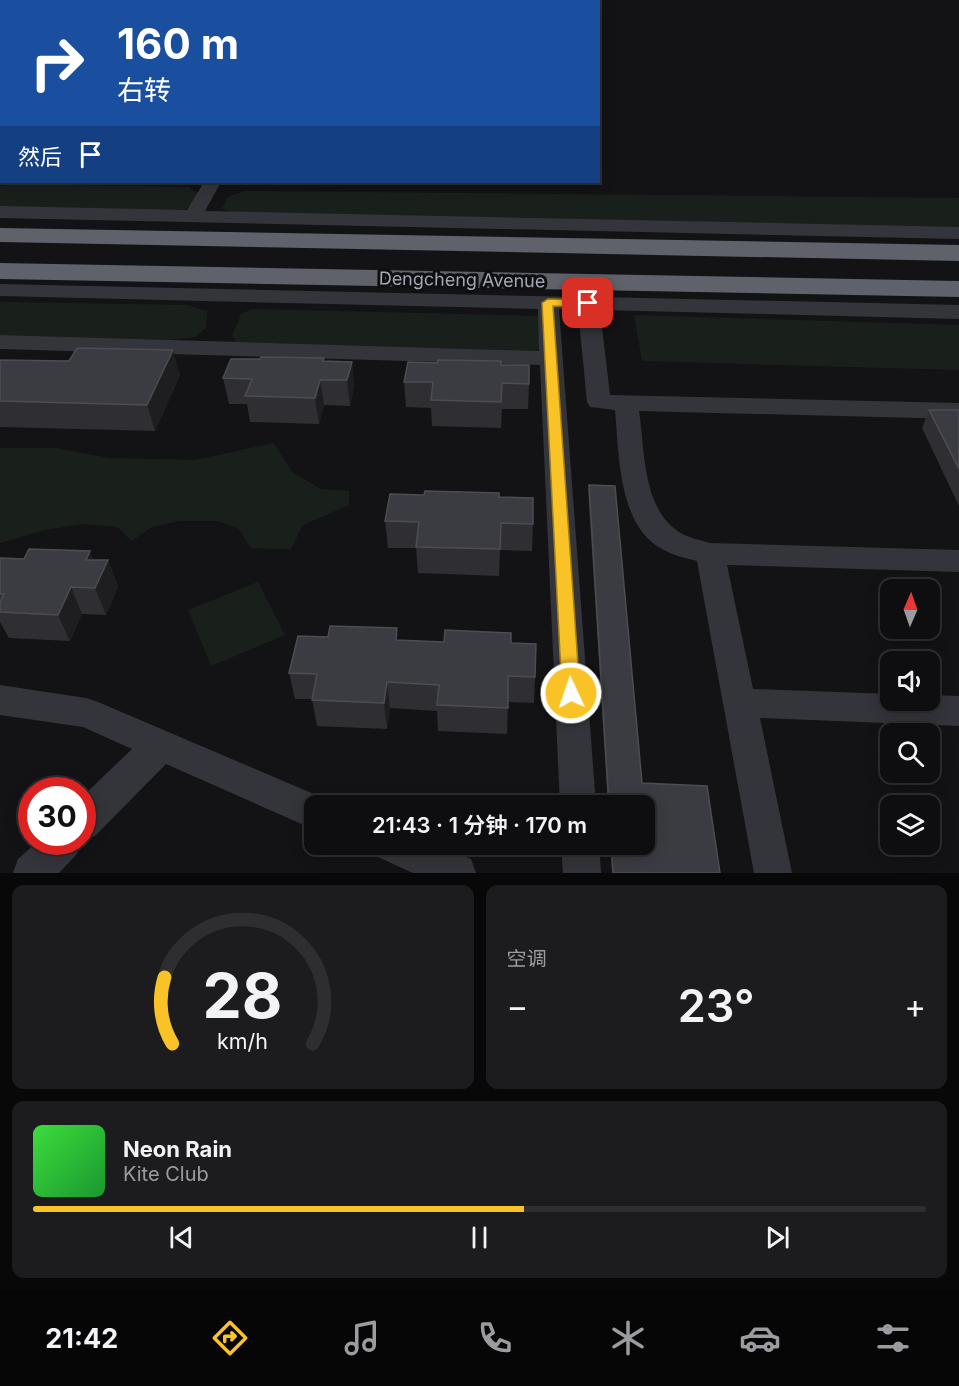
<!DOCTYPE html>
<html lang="zh">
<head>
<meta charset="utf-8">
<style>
	body { margin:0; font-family:Inter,"Noto Sans SC",sans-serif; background:#1c1c1e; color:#f1f3f6; height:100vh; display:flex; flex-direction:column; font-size:22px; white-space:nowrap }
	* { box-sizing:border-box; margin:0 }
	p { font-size:20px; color:#9b9c9f }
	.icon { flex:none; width:33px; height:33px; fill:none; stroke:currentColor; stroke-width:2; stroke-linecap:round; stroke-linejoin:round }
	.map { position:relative; height:873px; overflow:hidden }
	.panel { display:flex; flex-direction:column; gap:12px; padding:12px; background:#080809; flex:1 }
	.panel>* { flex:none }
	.hud { position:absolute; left:0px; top:0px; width:600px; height:183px; box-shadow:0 3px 15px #0003,0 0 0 2px #2e2e30; background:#1a4fa0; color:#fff; overflow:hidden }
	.needle { width:39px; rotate:2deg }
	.controls { position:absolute; left:880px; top:579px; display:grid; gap:12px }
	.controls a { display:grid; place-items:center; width:60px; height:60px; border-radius:12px; background:#0e0e10; box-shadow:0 3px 15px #0003,0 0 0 2px #2e2e30; font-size:30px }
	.speed { position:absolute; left:18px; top:777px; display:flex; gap:12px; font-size:30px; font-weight:700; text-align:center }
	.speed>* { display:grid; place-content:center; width:78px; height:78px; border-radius:50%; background:#0e0e10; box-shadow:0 3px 15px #0003,0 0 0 2px #2e2e30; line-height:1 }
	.speed .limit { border:9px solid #d22; background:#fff; color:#111 }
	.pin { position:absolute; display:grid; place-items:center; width:51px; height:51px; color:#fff; margin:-26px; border-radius:12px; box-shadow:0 3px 9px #0006 }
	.me { position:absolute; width:66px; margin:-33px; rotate:357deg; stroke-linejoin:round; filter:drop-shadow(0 0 4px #0008) }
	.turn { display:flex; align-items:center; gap:21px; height:126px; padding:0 18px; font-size:27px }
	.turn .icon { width:78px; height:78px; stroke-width:2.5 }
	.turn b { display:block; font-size:42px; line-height:51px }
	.then { display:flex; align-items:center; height:57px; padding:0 18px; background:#0003; gap:12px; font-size:22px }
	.big { font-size:45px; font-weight:600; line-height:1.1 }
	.panel .widget { flex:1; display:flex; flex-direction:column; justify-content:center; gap:9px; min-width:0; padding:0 21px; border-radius:12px; background:#1c1c1e }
	.panel .dial { align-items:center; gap:0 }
	.dial svg { height:156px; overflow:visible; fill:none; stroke:#2e2e30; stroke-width:7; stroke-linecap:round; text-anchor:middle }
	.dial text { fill:#f1f3f6; stroke:none }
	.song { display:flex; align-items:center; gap:18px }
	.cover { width:72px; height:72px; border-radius:9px; background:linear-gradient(135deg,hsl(120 70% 55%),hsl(130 70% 35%)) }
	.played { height:6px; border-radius:3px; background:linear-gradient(90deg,#f9c327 55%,#2e2e30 55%) }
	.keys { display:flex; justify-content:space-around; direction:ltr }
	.heat { display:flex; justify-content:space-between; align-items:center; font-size:33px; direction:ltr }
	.panel .tiles { flex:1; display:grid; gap:12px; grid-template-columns:1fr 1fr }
	.widget:last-child { grid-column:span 2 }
	.trip { position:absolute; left:304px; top:795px; width:351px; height:60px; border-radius:12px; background:#0e0e10; box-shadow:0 3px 15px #0003,0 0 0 2px #2e2e30; font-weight:600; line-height:60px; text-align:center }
	.tabs { display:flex; height:96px; justify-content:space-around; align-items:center; background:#060606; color:#9b9c9f }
	.tabs .icon { width:42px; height:42px }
	.tabs .selected { color:#f9c327 }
	.tabs b { font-size:27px; color:#f1f3f6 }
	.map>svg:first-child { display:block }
	.green { fill:#19201b }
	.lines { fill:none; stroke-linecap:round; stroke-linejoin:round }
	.minor { fill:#34353a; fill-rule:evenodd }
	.major { fill:#505159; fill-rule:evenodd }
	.highway { fill:#60626b; fill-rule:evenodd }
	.wall { fill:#2f2f33 }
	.shaded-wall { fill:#1e1e21 }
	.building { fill:#3b3c41; stroke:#4c4d53; stroke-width:1.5 }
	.route { fill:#f9c327; stroke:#a27f19; stroke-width:1.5 }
	.labels { text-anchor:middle; stroke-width:6; stroke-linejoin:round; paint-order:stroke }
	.street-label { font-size:18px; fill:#a4a8b6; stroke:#0e0e10 }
</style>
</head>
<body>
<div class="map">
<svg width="959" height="873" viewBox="0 0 959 873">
	<rect width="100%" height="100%" fill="#131315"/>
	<!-- green -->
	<path class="green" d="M16,184l173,3 8,6 -7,13 -16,10 -174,-4v-26z
		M244,191l715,7v35l-720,-16 -17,-9 6,-11z
		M0,302l187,3 20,6 -1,17 -11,9 -25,3 -170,-5z
		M252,309l284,7 7,4v27l-8,4 -299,-9 -4,-6 9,-22z
		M634,315l325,10v45l-317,-9z
		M274,443l18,29 29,17 28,2v14l-46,20 -12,24 -40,-1 -12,-19 -21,-8h-38l-28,6 -21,14 -13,-14 -34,-3 -39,6 -45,13v-95h55l55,10 85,2z
		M258,582l27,53 -74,31 -23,-56z"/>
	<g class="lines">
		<!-- minor -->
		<path class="minor" d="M303,0h12l-13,2z
			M0,86h2v8h-2z
			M204,182h17l-16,29 754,16v12l-959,-21v-12l187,4z
			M587,282l7,2 5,13 360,8v14l-359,-9 10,85 349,8v16l-320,-8c6,39 3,97 40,121 9,6 21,8 31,11l249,7v22l-232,-7 26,124 138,5v6h39v-5l29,1v30l-199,-8 32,155h-38l-57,-312c-12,-3 -25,-6 -35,-12 -44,-23 -43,-96 -47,-139l-25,-3 -3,-5 -9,-92 -19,-1 37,497h-36l-20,-441 -540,-16v-14l539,16 -1,-42 -538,-13v-12l577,13v-9l3,-4z
			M0,685l86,13 12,4 230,98 3,6h-16v24l-149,-66 -71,72 -13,5v-44l50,-48 -49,-22 -83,-12z
			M37,842h45l-6,13 -17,18h-46l5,-14z
			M372,844h64l35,15 5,14h-63l-35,-16z
			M561,844h38l2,29h-38z"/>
		<!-- major -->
		<path class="major" d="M27,0h15l-16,2z
			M57,0h15l-16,2z
			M2,22v11l-2,1v-11z
			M0,53h2l-2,11z"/>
		<!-- highway -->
		<path class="highway" d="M0,228l959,17v16l-959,-19z
			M0,263l959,18v16l-959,-18z"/>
	</g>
	<!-- wall -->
	<path class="wall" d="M2,127v43h-2v-41z
		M260,359l92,3 2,25 -4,19 -26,-1 -5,19 -69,-2 -3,-18h-18l-6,-26z
		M0,360l180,15 -25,56 -155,-4z
		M501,365l28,19 -1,25h-26l-1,19 -69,-2 -1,-18 -25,-1 -2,-25z
		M929,410h30v96l-37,-78z
		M589,485l53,298 78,90h-108l-2,-29h35v-38h-37l-20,-316z
		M499,497l34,27 -1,27 -32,-1 -1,26 -81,-3 -2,-25h-28l-3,-27z
		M0,558l108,2 10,27 -12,28 -24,-1 -12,27 -61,-3 -9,-16z
		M398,640l46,2 67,1 24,34 -1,26 -26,-1 -1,32 -69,-3 -1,-20 -47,-3 -3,21 -70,-3 -5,-27h-17l-6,-26z"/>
	<!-- shaded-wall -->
	<path class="shaded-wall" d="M130,0h20l-2,2h-19z
		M292,0h10l-1,2h-9z
		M173,350l7,25 -25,56 -8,-26z
		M352,362l2,25 -4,19 -3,-26z
		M320,380l4,25 -5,19 -4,-26z
		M90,551l10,26 8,-17 10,27 -12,28 -11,-27 -9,-28z
		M71,587l11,27 -12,27 -12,-26z
		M387,682l3,26 -3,21 -3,-26z"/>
	<!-- building -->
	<path class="building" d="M82,0h48l-1,2h-49z
		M223,0h69v2h-70z
		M2,127v26h-2v-24z
		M77,348l96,2 -26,55 -147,-4v-41l69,1z
		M261,357l63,1 -1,3 29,1 -5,18h-27l-5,18 -70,-2 7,-17 -29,-1 8,-19h29z
		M438,360l63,1v4h28v19l-27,-1 -1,19 -70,-2 2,-18h-29l4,-20 29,1z
		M929,410h30v59z
		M589,485l26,1 27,297 65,3 13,87h-107l-2,-29h34v-38h-36z
		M425,491l74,2v4l34,1v26l-32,-1 -1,26 -84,-2 3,-25 -34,-1 5,-27 34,1z
		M29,549l61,2 -4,9h22l-13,28 -24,-1 -13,28 -58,-3v-10l4,-8h-4v-36l24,1z
		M330,626l67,2 -1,12 48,2 1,-12 66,3v10l25,1 -1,33 -27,-1v32l-71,-3 2,-20 -52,-3 -3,21 -72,-3 5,-26 -28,-1 9,-37 30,1z"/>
	<!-- route -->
	<path class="route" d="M548,299l40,1 6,3 -6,4 -35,-1 27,387 -2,5 -7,3 -6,-3 -3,-5 -20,-390z"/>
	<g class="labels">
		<!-- street labels -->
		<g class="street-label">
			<text transform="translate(462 280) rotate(1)" y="6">Dengcheng Avenue</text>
		</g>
	</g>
</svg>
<div class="controls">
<a><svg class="needle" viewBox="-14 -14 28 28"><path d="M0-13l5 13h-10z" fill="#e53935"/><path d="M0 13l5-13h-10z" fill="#9b9c9f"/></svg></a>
<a><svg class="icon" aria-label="sound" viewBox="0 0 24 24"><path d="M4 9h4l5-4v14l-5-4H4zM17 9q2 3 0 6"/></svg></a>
<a><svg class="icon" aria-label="search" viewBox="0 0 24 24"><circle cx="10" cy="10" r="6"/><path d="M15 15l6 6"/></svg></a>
<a><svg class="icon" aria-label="layers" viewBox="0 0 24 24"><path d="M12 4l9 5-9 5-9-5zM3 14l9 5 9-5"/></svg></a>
</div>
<div class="speed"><div class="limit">30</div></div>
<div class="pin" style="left:588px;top:303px;background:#d93025"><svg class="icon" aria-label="arrive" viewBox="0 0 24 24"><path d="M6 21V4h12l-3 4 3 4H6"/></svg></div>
<svg class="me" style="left:571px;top:693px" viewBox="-20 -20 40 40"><circle r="17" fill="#f9c327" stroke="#fff" stroke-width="3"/><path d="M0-11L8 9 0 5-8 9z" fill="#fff"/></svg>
<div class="trip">21:43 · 1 分钟 · 170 m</div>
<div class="hud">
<div class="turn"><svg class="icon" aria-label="right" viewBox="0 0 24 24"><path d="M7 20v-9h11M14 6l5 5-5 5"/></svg><div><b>160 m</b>右转</div></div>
<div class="then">然后<svg class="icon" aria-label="arrive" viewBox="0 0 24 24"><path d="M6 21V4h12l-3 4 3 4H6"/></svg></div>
</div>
</div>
<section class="panel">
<div class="tiles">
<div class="widget dial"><svg viewBox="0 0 100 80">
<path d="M14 69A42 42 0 1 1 86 69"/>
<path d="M14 69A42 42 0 0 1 10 35" stroke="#f9c327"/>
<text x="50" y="56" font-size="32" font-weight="700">28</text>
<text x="50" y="72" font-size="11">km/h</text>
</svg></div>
<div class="widget"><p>空调</p>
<div class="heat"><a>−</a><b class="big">23°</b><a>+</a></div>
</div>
<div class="widget">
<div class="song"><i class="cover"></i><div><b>Neon Rain</b><p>Kite Club</p></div></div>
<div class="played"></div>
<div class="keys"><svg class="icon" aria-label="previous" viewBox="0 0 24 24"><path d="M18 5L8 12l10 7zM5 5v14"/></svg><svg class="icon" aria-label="pause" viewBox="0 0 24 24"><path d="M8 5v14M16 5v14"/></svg><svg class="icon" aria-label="next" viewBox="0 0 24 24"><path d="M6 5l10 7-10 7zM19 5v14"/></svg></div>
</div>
</div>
</section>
<nav class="tabs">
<b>21:42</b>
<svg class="icon selected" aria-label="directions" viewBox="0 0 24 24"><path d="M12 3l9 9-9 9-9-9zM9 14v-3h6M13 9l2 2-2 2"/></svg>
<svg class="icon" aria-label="music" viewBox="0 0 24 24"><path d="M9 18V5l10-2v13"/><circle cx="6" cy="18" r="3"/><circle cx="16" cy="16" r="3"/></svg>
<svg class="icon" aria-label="phone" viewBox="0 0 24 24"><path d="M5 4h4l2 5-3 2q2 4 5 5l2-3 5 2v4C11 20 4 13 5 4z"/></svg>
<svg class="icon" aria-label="climate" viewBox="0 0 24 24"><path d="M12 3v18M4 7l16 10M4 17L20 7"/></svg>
<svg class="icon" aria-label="car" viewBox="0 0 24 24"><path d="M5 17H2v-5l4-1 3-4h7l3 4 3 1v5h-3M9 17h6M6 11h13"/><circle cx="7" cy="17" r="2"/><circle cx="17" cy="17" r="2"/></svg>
<svg class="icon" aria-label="filters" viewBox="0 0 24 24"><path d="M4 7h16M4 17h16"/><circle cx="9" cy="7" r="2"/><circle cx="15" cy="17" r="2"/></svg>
</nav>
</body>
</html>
